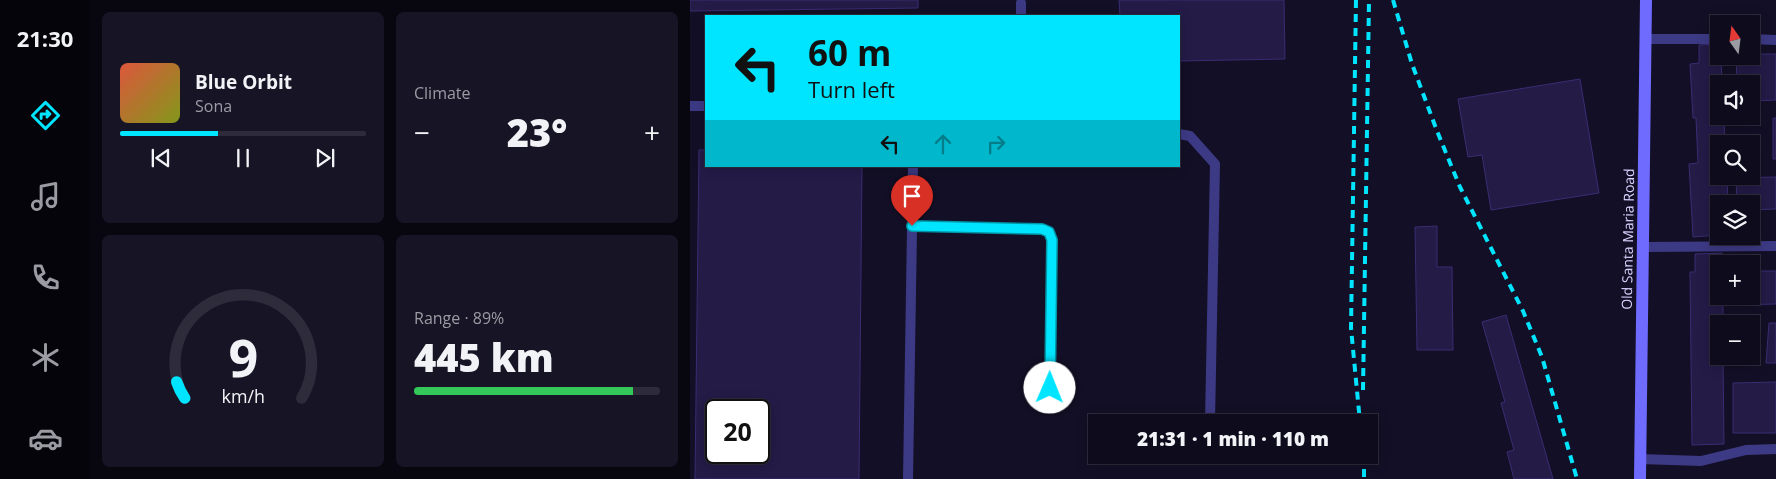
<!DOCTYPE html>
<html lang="en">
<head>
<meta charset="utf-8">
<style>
	body { margin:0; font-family:"Open Sans",sans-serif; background:#171425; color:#f1f3f6; height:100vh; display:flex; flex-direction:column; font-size:19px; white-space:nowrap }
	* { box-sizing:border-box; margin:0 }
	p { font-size:16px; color:#9b9ba3 }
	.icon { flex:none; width:28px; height:28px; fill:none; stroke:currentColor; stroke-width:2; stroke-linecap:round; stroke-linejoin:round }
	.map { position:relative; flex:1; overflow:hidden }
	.drawer { display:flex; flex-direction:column; gap:12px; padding:12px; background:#08060f; width:600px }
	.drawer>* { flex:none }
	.hud { position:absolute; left:15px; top:15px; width:475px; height:152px; border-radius:0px; box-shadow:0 2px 12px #0003,0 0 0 1px #2e2b3b; background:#00e5ff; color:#111; overflow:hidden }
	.needle { width:32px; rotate:346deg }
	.controls { position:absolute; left:1020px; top:15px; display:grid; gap:10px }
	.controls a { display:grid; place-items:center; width:50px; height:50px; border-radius:0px; background:#0e0b1c; box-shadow:0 2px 12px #0003,0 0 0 1px #2e2b3b; font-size:25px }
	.speed { position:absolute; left:15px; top:399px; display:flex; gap:10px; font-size:25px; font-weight:700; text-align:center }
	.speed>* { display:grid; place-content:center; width:65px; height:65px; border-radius:50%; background:#0e0b1c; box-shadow:0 2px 12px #0003,0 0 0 1px #2e2b3b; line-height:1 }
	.speed .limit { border:2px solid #111; border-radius:8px; background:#fff; color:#111 }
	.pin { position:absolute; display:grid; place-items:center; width:42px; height:42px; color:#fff; margin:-51px -21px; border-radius:50% 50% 50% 0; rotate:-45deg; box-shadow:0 0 5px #0007 }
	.pin .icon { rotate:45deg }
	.me { position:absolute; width:55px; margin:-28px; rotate:1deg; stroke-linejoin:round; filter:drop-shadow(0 0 4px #0008) }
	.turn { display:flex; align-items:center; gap:18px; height:105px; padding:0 20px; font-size:22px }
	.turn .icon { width:65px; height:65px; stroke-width:2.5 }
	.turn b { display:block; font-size:35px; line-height:42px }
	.lanes { display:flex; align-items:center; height:48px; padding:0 20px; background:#0003; justify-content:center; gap:25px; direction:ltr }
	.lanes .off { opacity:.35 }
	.big { font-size:38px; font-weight:800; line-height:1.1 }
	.drawer .widget { flex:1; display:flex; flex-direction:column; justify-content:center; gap:8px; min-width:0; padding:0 18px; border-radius:8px; background:#171425 }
	.drawer .dial { align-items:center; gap:0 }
	.dial svg { height:130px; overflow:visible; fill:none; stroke:#2e2b3b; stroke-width:7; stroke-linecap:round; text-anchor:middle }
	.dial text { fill:#f1f3f6; stroke:none }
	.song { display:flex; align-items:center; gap:15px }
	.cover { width:60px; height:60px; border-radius:8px; background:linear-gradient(135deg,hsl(10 70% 55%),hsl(70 70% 35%)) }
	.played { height:5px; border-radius:2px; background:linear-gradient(90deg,#00e5ff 40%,#2e2b3b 40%) }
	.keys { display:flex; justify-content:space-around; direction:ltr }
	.heat { display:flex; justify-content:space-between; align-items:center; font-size:28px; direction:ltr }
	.charge { height:8px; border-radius:4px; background:linear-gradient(90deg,#34c759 89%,#2e2b3b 0) }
	.drawer .tiles { flex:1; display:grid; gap:12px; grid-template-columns:repeat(2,1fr) }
	.trip { position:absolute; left:398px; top:414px; width:290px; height:50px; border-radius:0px; background:#0e0b1c; box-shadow:0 2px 12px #0003,0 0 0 1px #2e2b3b; font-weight:800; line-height:50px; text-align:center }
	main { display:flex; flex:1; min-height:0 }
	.dock { display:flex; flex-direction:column; width:90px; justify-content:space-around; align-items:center; background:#06040b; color:#9b9ba3 }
	.dock .icon { width:35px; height:35px }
	.dock .active { color:#00e5ff }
	.dock b { font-size:22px; color:#f1f3f6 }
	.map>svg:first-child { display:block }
	.building { fill:#241b47; stroke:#3b2d73; fill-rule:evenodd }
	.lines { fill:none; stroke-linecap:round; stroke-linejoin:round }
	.lane { stroke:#3d3a85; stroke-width:10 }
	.secondary { stroke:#6f6bff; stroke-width:12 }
	.rail { stroke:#00e5ff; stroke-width:4; stroke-dasharray:8 6; stroke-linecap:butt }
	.route-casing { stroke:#0095a6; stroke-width:12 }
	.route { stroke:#00e5ff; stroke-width:9 }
	.labels { text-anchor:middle; stroke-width:5; stroke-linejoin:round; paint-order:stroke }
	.street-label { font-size:14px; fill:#d9d4ff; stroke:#130f26 }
</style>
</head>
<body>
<main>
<nav class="dock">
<b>21:30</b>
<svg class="icon active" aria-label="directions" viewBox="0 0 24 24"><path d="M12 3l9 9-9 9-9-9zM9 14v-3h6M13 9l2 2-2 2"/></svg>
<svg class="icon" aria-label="music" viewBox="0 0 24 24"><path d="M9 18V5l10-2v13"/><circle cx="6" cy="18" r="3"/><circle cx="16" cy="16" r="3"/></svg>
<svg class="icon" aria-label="phone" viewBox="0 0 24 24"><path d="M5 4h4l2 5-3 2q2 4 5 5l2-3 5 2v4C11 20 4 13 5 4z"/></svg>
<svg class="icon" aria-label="climate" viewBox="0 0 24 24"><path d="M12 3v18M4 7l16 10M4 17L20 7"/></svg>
<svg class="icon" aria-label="car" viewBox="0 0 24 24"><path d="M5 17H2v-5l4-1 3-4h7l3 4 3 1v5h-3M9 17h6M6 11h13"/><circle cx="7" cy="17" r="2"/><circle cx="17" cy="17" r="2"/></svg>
</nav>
<section class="drawer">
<div class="tiles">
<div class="widget">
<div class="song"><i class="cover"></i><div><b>Blue Orbit</b><p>Sona</p></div></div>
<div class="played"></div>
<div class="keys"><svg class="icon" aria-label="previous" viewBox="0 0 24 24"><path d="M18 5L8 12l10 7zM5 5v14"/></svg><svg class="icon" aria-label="pause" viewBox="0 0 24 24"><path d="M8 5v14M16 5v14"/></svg><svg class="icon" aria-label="next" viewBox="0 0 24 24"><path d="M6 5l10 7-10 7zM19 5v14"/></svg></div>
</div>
<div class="widget"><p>Climate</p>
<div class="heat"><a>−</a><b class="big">23°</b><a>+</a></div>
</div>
<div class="widget dial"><svg viewBox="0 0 100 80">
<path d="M14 69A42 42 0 1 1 86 69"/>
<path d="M14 69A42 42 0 0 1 9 59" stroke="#00e5ff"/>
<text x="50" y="56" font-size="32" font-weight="700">9</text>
<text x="50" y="72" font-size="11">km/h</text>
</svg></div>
<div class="widget"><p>Range · 89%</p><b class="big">445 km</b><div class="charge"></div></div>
</div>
</section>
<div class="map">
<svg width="1086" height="479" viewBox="0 0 1086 479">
	<rect width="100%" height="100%" fill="#130f26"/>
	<!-- building -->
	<path class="building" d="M0,0h228v8l-228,3z
		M429,0h165l1,59 -106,2v-45h-59z
		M1029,44v12h2l1,28h-3v32h5l1,28h-6v32h8l1,28h-9v31l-26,2 -4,-73 9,-1 -2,-45h-3l-3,-54 9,-1v-18z
		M1061,54h25v46l-25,1v-17h-14l-1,-28h15z
		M890,79l19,114 -108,17 -9,-55 -14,2 -10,-58z
		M1083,118h3v41h-3z
		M9,150h7v16h156l-3,313h-164zM26,410h43v42h-43z
		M1086,177v32l-25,1v-6h-14l-1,-26z
		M747,226v41h15l1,83h-36l-2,-123z
		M1032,253v11h-3v32h4v28h-4v32h4l1,88 -32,1 -2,-173h5v-18z
		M1061,271h25v33l-43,1v-9h18z
		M816,315l47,164h-39l-7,-27 7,-2 -13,-47 4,-1 -23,-80z
		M1079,323h7v40h-10z
		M1086,382v51h-43v-50z"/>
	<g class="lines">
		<!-- lane -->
		<path class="lane" d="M331,3v13
			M955,39h74
			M1061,39l25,1
			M0,106h16
			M489,134l11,2 25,28 -5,258
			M222,226l129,3 8,3 3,8 -2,167
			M953,247l133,-1
			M950,459l61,2 45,-11 30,-1
			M218,479l5,-313"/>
		<!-- secondary -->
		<path class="secondary" d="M950,479l6,-479"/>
		<!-- rail -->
		<path class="rail" d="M666,0l-5,328 9,94
			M703,0l19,64 25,67 23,56 63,124 19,46 35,122
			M673,390l6,-390
			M674,455v24"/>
	</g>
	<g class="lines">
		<!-- route casing -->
		<g class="route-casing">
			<path id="route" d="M222,226l130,3 7,3 3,8 -2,148"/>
		</g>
		<!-- route -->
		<use href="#route" class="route"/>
	</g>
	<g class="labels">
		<!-- street labels -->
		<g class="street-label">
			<text transform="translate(938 239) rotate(-89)" y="5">Old Santa Maria Road</text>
		</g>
	</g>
</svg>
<div class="controls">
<a><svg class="needle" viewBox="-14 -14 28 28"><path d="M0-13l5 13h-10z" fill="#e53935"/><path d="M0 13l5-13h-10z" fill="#9b9ba3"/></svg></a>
<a><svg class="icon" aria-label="sound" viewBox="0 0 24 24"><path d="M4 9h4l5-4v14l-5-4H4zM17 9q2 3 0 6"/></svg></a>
<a><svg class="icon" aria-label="search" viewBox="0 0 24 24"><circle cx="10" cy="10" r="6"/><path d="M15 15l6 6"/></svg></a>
<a><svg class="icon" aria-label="layers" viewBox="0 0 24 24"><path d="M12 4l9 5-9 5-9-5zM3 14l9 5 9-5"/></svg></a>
<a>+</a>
<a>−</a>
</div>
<div class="speed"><div class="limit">20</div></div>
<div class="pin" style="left:222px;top:226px;background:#d93025"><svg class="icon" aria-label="arrive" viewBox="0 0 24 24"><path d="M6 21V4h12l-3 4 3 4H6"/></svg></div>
<svg class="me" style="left:360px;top:388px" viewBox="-20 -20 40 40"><circle r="19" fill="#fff"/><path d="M0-13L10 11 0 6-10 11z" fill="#00e5ff"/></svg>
<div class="trip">21:31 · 1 min · 110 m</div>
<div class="hud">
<div class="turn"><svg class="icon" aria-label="left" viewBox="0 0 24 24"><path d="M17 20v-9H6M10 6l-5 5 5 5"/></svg><div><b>60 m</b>Turn left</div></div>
<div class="lanes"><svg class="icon" aria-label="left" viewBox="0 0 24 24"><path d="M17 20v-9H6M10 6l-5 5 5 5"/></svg><svg class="icon off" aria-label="ahead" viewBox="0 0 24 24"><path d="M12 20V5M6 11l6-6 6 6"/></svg><svg class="icon off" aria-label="right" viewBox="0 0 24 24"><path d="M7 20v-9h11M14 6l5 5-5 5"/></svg></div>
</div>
</div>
</main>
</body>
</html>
